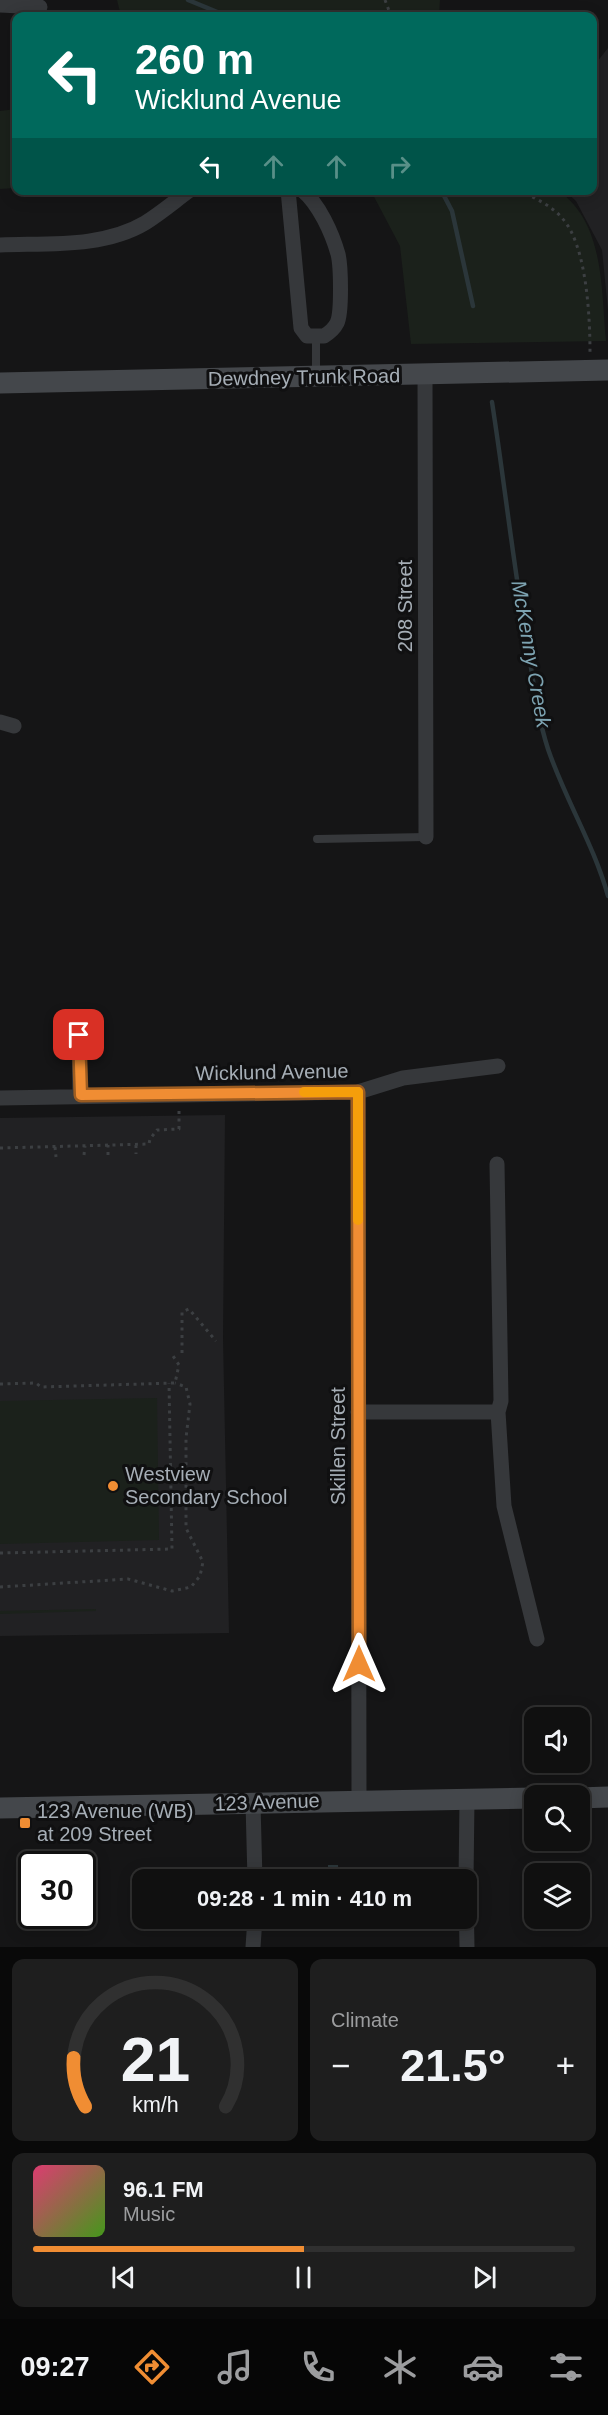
<!DOCTYPE html>
<html lang="en">
<head>
<meta charset="utf-8">
<style>
	body { margin:0; font-family:Helvetica,sans-serif; background:#1e1e1e; color:#f1f3f6; height:100vh; display:flex; flex-direction:column; font-size:22px; white-space:nowrap }
	* { box-sizing:border-box; margin:0 }
	p { font-size:20px; color:#9c9d9f }
	.icon { flex:none; width:33px; height:33px; fill:none; stroke:currentColor; stroke-width:2; stroke-linecap:round; stroke-linejoin:round }
	.map { position:relative; height:1947px; overflow:hidden }
	.drawer { display:flex; flex-direction:column; gap:12px; padding:12px; background:#090909; flex:1 }
	.drawer>* { flex:none }
	.top-card { position:absolute; left:12px; top:12px; width:585px; height:183px; border-radius:12px; box-shadow:0 3px 15px #0003,0 0 0 2px #303030; background:#00695c; color:#fff; overflow:hidden }
	.buttons { position:absolute; left:524px; top:1707px; display:grid; gap:12px }
	.buttons a { display:grid; place-items:center; width:66px; height:66px; border-radius:12px; background:#101010; box-shadow:0 3px 15px #0003,0 0 0 2px #303030; font-size:30px }
	.speed { position:absolute; left:18px; top:1851px; display:flex; gap:12px; font-size:30px; font-weight:700; text-align:center }
	.speed>* { display:grid; place-content:center; width:78px; height:78px; border-radius:50%; background:#101010; box-shadow:0 3px 15px #0003,0 0 0 2px #303030; line-height:1 }
	.speed .limit { border:3px solid #111; border-radius:9px; background:#fff; color:#111 }
	.pin { position:absolute; display:grid; place-items:center; width:51px; height:51px; color:#fff; margin:-26px; border-radius:12px; box-shadow:0 3px 9px #0006 }
	.me { position:absolute; width:66px; margin:-33px; rotate:0deg; stroke-linejoin:round; filter:drop-shadow(0 0 4px #0008) }
	.turn { display:flex; align-items:center; gap:21px; height:126px; padding:0 24px; font-size:27px }
	.turn .icon { width:78px; height:78px; stroke-width:2.5 }
	.turn b { display:block; font-size:42px; line-height:51px }
	.lanes { display:flex; align-items:center; height:57px; padding:0 24px; background:#0003; justify-content:center; gap:30px; direction:ltr }
	.lanes .off { opacity:.35 }
	.big { font-size:45px; font-weight:800; line-height:1.1 }
	.drawer .widget { flex:1; display:flex; flex-direction:column; justify-content:center; gap:9px; min-width:0; padding:0 21px; border-radius:12px; background:#1e1e1e }
	.drawer .dial { align-items:center; gap:0 }
	.dial svg { height:156px; overflow:visible; fill:none; stroke:#303030; stroke-width:7; stroke-linecap:round; text-anchor:middle }
	.dial text { fill:#f1f3f6; stroke:none }
	.song { display:flex; align-items:center; gap:18px }
	.cover { width:72px; height:72px; border-radius:9px; background:linear-gradient(135deg,hsl(340 70% 55%),hsl(100 70% 35%)) }
	.played { height:6px; border-radius:3px; background:linear-gradient(90deg,#f08d33 50%,#303030 50%) }
	.keys { display:flex; justify-content:space-around; direction:ltr }
	.heat { display:flex; justify-content:space-between; align-items:center; font-size:33px; direction:ltr }
	.drawer .tiles { flex:1; display:grid; gap:12px; grid-template-columns:1fr 1fr }
	.widget:last-child { grid-column:span 2 }
	.trip { position:absolute; left:132px; top:1869px; width:345px; height:60px; border-radius:12px; background:#101010; box-shadow:0 3px 15px #0003,0 0 0 2px #303030; font-weight:800; line-height:60px; text-align:center }
	.menu { display:flex; height:96px; justify-content:space-around; align-items:center; background:#060606; color:#9c9d9f }
	.menu .icon { width:42px; height:42px }
	.menu .on { color:#f08d33 }
	.menu b { font-size:27px; color:#f1f3f6 }
	.map>svg:first-child { display:block }
	.built { fill:#212123 }
	.green { fill:#1b211b }
	.water { fill:#2b363a }
	.lines { fill:none; stroke-linecap:round; stroke-linejoin:round }
	.stream { stroke:#2b363a; stroke-width:4.5 }
	.path { stroke:#3c3f42; stroke-width:3; stroke-dasharray:3 4.5; stroke-linecap:butt }
	.lane { stroke:#36383b; stroke-width:8 }
	.street { stroke:#36383b; stroke-width:15 }
	.secondary { stroke:#44474b; stroke-width:21 }
	.route-casing { stroke:#9c5c21; stroke-width:15 }
	.route { stroke:#f08d33; stroke-width:10 }
	.slow { stroke:#f59e0b; stroke-width:10 }
	.poi-dot { fill:#f08d33; stroke:#101011; stroke-width:2 }
	.labels { text-anchor:middle; stroke-width:6; stroke-linejoin:round; paint-order:stroke }
	.street-label { font-size:20px; fill:#a6aeb6; stroke:#101011 }
	.poi-label { font-size:20px; fill:#a6aeb6; stroke:#101011; text-anchor:start }
	.water-label { font-size:21px; font-style:italic; fill:#7da3b1; stroke:#101011 }
</style>
</head>
<body>
<div class="map">
<svg width="608" height="1947" viewBox="0 0 608 1947">
	<rect width="100%" height="100%" fill="#151516"/>
	<!-- built -->
	<path class="built" d="M608,48v262l-6,-60 -26,-49 -11,-10 27,-1 1,-123z
		M225,1115l-2,223 6,295 -229,3v-518z"/>
	<!-- green -->
	<path class="green" d="M117,0h323l-1,16h-318z
		M16,109v79l-16,1v-78z
		M371,191h188c46,33 42,99 47,150l-195,3 -11,-98z
		M157,1398l2,142 -159,4v-143z
		M96,1609v2l-96,3v-3z"/>
	<!-- water -->
	<path class="water" d="M328,1865h10l1,14h-11z"/>
	<g class="lines">
		<!-- stream -->
		<path class="stream" d="M188,0l39,16
			M441,190l11,21 21,95
			M492,402c13,84 22,169 37,253 5,31 9,63 19,94 17,50 46,96 60,147"/>
		<!-- path -->
		<path class="path" d="M385,0l6,16
			M519,190c15,8 32,15 43,28 25,27 28,100 28,135
			M136,1145v9
			M55,1147l1,10
			M0,1148l149,-4 1,-5 7,-9 22,-1v-19
			M84,1155l1,-9
			M108,1155v-10
			M182,1353v-41l7,-3 27,32
			M0,1384l36,-1 5,4 134,-4 4,-18 -6,-9
			M0,1553l172,-4 -3,-166
			M0,1587l128,-8 44,12 10,-2 9,-2 9,-11 3,-14 -17,-34v-90l4,-34 -4,-17 -11,-4"/>
		<!-- lane -->
		<path class="lane" d="M316,375v-38
			M317,839l109,-2"/>
		<!-- street -->
		<path class="street" d="M0,5l40,2
			M288,190l13,138 6,8h17c5,-3 10,-7 13,-13 5,-10 4,-57 1,-69 -6,-21 -19,-50 -36,-64
			M0,245c47,-2 103,3 145,-22 16,-10 30,-22 45,-33
			M425,375l1,462
			M0,722l14,4
			M79,1035l1,60
			M358,1092l1,708
			M0,1098l358,-6 45,-14 95,-12
			M497,1164l4,237 -3,11 6,94 33,133
			M358,1412h140
			M253,1803l2,77
			M466,1880l1,-80
			M466,1894l1,53
			M253,1947l2,-29"/>
		<!-- secondary -->
		<path class="secondary" d="M0,383l608,-13
			M579,1798l29,-1
			M0,1808l534,-10"/>
	</g>
	<g class="lines">
		<!-- route casing -->
		<g class="route-casing">
			<path id="route" d="M79,1035l2,60 277,-3 1,572"/>
		</g>
		<!-- route -->
		<use href="#route" class="route"/>
		<!-- slow -->
		<path class="slow" d="M304,1092h54v128"/>
	</g>
	<!-- markers -->
	<g class="poi-dot">
		<circle cx="113" cy="1486" r="6"/>
		<rect x="19" y="1817" width="12" height="12" rx="3"/>
	</g>
	<g class="labels">
		<!-- street labels -->
		<g class="street-label">
			<text transform="translate(304 377) rotate(-1)" y="7">Dewdney Trunk Road</text>
			<text transform="translate(405 606) rotate(-90)" y="7">208 Street</text>
			<text transform="translate(272 1072) rotate(-1)" y="7">Wicklund Avenue</text>
			<text transform="translate(338 1446) rotate(-90)" y="7">Skillen Street</text>
			<text transform="translate(267 1802) rotate(-2)" y="7">123 Avenue</text>
		</g>
		<!-- poi labels -->
		<g class="poi-label">
			<text x="125" y="1481">Westview<tspan x="125" dy="23">Secondary School</tspan></text>
			<text x="37" y="1818">123 Avenue (WB)<tspan x="37" dy="23">at 209 Street</tspan></text>
		</g>
		<!-- water labels -->
		<g class="water-label">
			<text transform="translate(531 654) rotate(80)" y="7">McKenny Creek</text>
		</g>
	</g>
</svg>
<div class="buttons">
<a><svg class="icon" aria-label="sound" viewBox="0 0 24 24"><path d="M4 9h4l5-4v14l-5-4H4zM17 9q2 3 0 6"/></svg></a>
<a><svg class="icon" aria-label="search" viewBox="0 0 24 24"><circle cx="10" cy="10" r="6"/><path d="M15 15l6 6"/></svg></a>
<a><svg class="icon" aria-label="layers" viewBox="0 0 24 24"><path d="M12 4l9 5-9 5-9-5zM3 14l9 5 9-5"/></svg></a>
</div>
<div class="speed"><div class="limit">30</div></div>
<div class="pin" style="left:79px;top:1035px;background:#d93025"><svg class="icon" aria-label="arrive" viewBox="0 0 24 24"><path d="M6 21V4h12l-3 4 3 4H6"/></svg></div>
<svg class="me" style="left:359px;top:1664px" viewBox="-20 -20 40 40"><path d="M0-17L14 15 0 8-14 15z" fill="#f08d33" stroke="#fff" stroke-width="4"/></svg>
<div class="trip">09:28 · 1 min · 410 m</div>
<div class="top-card">
<div class="turn"><svg class="icon" aria-label="left" viewBox="0 0 24 24"><path d="M17 20v-9H6M10 6l-5 5 5 5"/></svg><div><b>260 m</b>Wicklund Avenue</div></div>
<div class="lanes"><svg class="icon" aria-label="left" viewBox="0 0 24 24"><path d="M17 20v-9H6M10 6l-5 5 5 5"/></svg><svg class="icon off" aria-label="ahead" viewBox="0 0 24 24"><path d="M12 20V5M6 11l6-6 6 6"/></svg><svg class="icon off" aria-label="ahead" viewBox="0 0 24 24"><path d="M12 20V5M6 11l6-6 6 6"/></svg><svg class="icon off" aria-label="right" viewBox="0 0 24 24"><path d="M7 20v-9h11M14 6l5 5-5 5"/></svg></div>
</div>
</div>
<section class="drawer">
<div class="tiles">
<div class="widget dial"><svg viewBox="0 0 100 80">
<path d="M14 69A42 42 0 1 1 86 69"/>
<path d="M14 69A42 42 0 0 1 8 44" stroke="#f08d33"/>
<text x="50" y="56" font-size="32" font-weight="700">21</text>
<text x="50" y="72" font-size="11">km/h</text>
</svg></div>
<div class="widget"><p>Climate</p>
<div class="heat"><a>−</a><b class="big">21.5°</b><a>+</a></div>
</div>
<div class="widget">
<div class="song"><i class="cover"></i><div><b>96.1 FM</b><p>Music</p></div></div>
<div class="played"></div>
<div class="keys"><svg class="icon" aria-label="previous" viewBox="0 0 24 24"><path d="M18 5L8 12l10 7zM5 5v14"/></svg><svg class="icon" aria-label="pause" viewBox="0 0 24 24"><path d="M8 5v14M16 5v14"/></svg><svg class="icon" aria-label="next" viewBox="0 0 24 24"><path d="M6 5l10 7-10 7zM19 5v14"/></svg></div>
</div>
</div>
</section>
<nav class="menu">
<b>09:27</b>
<svg class="icon on" aria-label="directions" viewBox="0 0 24 24"><path d="M12 3l9 9-9 9-9-9zM9 14v-3h6M13 9l2 2-2 2"/></svg>
<svg class="icon" aria-label="music" viewBox="0 0 24 24"><path d="M9 18V5l10-2v13"/><circle cx="6" cy="18" r="3"/><circle cx="16" cy="16" r="3"/></svg>
<svg class="icon" aria-label="phone" viewBox="0 0 24 24"><path d="M5 4h4l2 5-3 2q2 4 5 5l2-3 5 2v4C11 20 4 13 5 4z"/></svg>
<svg class="icon" aria-label="climate" viewBox="0 0 24 24"><path d="M12 3v18M4 7l16 10M4 17L20 7"/></svg>
<svg class="icon" aria-label="car" viewBox="0 0 24 24"><path d="M5 17H2v-5l4-1 3-4h7l3 4 3 1v5h-3M9 17h6M6 11h13"/><circle cx="7" cy="17" r="2"/><circle cx="17" cy="17" r="2"/></svg>
<svg class="icon" aria-label="filters" viewBox="0 0 24 24"><path d="M4 7h16M4 17h16"/><circle cx="9" cy="7" r="2"/><circle cx="15" cy="17" r="2"/></svg>
</nav>
</body>
</html>
